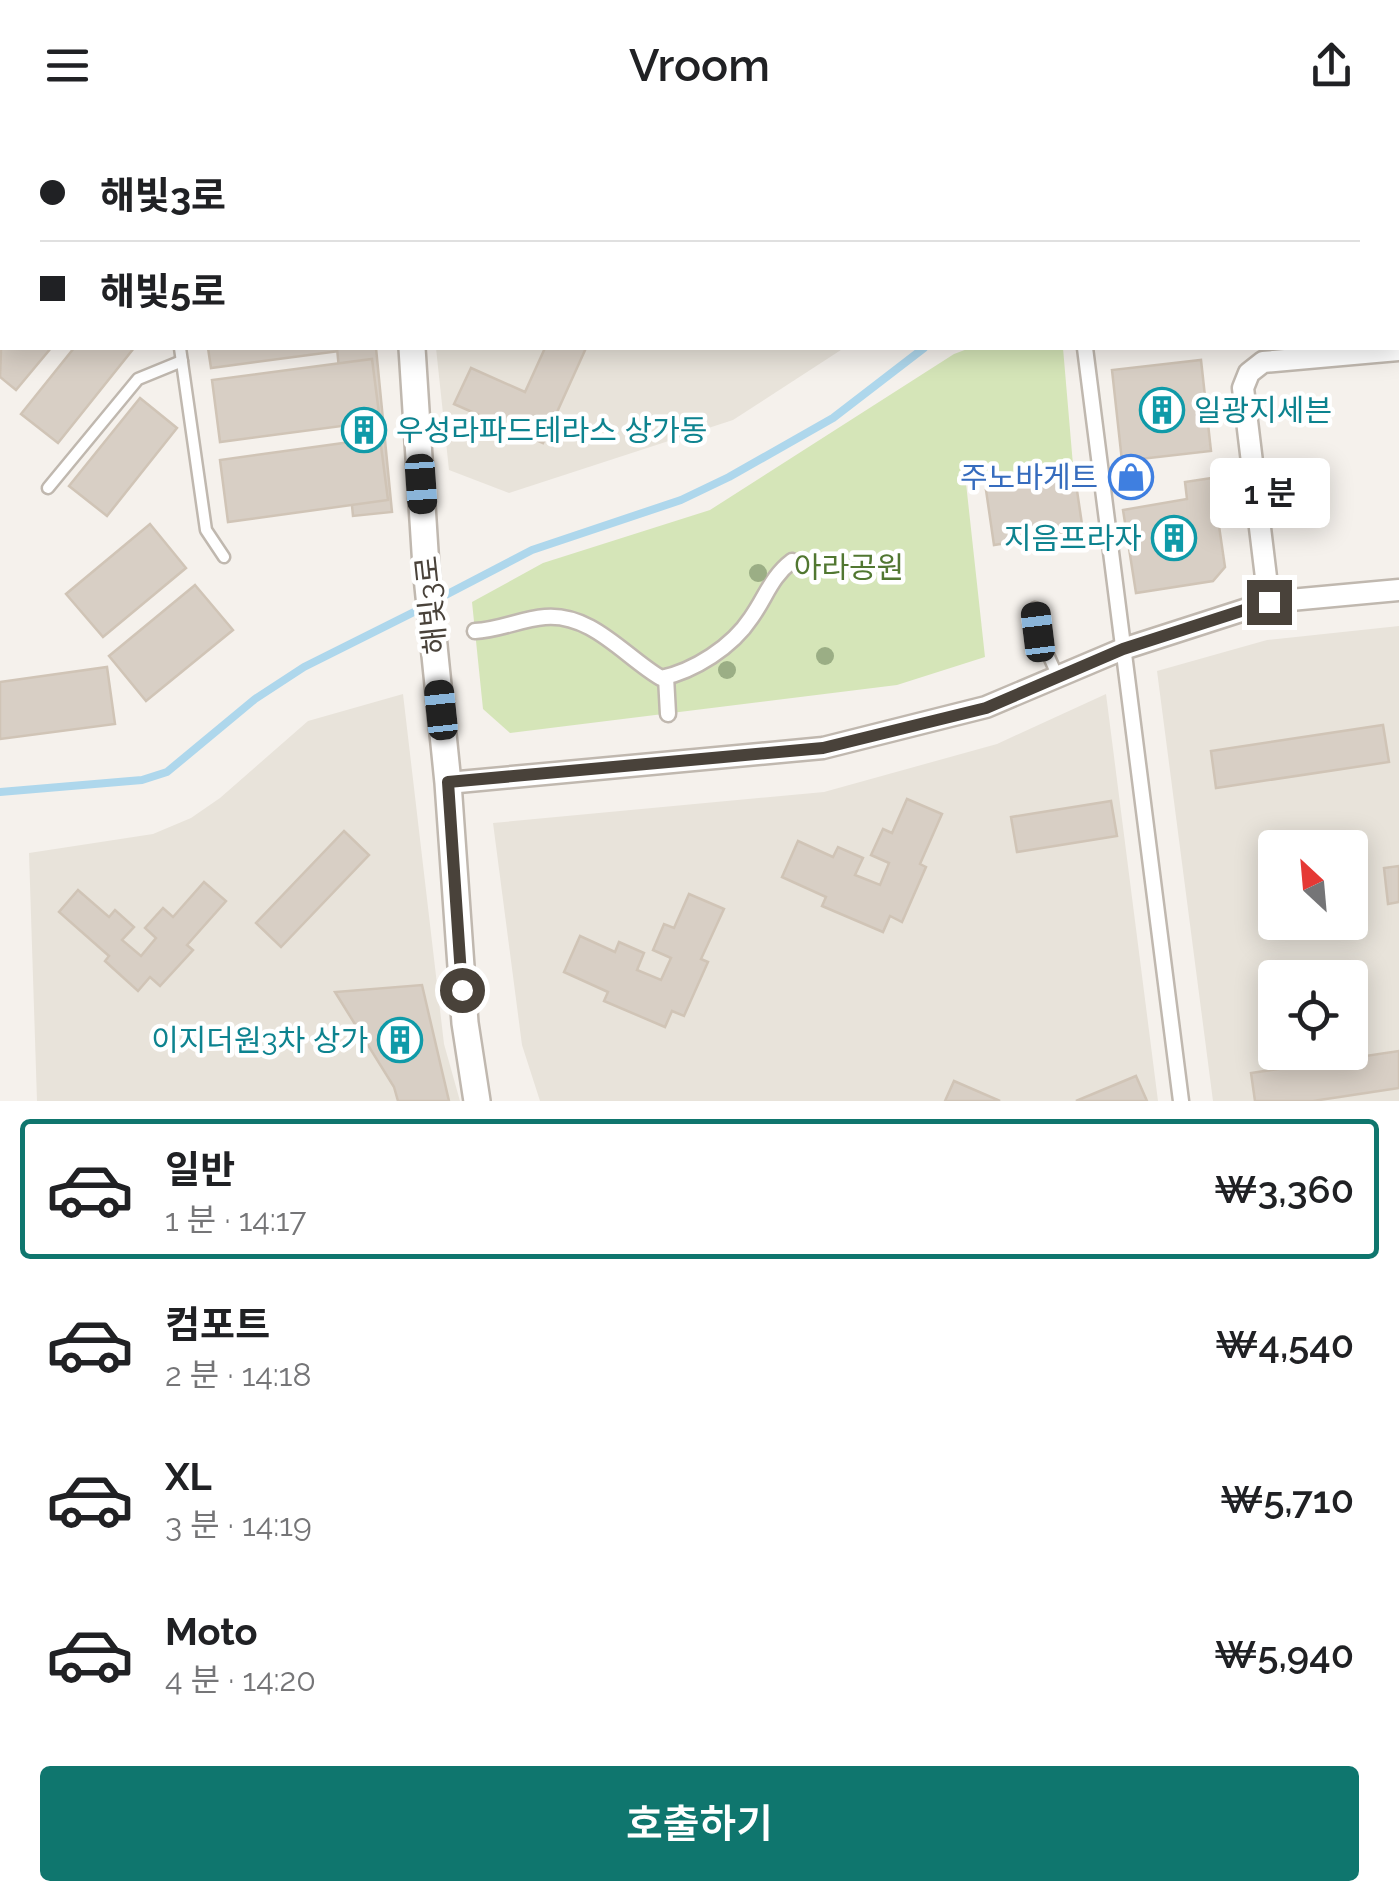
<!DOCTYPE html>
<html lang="ko">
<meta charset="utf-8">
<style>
body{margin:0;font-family:Raleway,"Noto Sans KR",sans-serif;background:#f2f2f2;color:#202124;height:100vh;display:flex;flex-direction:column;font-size:38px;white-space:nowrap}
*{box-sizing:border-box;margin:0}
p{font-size:32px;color:#757577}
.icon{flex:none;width:55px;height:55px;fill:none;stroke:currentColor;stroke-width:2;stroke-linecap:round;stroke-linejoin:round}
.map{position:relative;height:971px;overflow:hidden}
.drawer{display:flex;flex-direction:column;background:#fff;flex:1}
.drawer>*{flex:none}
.banner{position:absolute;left:0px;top:0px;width:1400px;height:220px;box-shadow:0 5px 25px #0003;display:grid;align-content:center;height:220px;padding:0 40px;background:#fff}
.needle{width:65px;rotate:334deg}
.fabs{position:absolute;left:1258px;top:700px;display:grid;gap:20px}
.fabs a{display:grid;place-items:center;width:110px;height:110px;border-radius:10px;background:#fff;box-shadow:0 5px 25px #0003;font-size:50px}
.end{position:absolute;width:45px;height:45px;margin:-22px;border:12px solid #49423a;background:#fff;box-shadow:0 0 0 5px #fff}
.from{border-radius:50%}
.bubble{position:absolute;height:70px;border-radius:10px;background:#fff;box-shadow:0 5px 25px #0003;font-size:32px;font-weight:600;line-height:70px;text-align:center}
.car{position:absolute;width:30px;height:60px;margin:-30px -15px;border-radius:12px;box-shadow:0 0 8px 2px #0007;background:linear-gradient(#222 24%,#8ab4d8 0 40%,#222 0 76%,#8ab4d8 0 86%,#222 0)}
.banner b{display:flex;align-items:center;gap:35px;height:95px;font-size:38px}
.banner b+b{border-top:2px solid #e0e0e0}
.banner i{width:25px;height:25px;background:#202124}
ul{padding:18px 0 0;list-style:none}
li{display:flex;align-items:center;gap:30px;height:140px;margin:0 20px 15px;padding:0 20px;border:5px solid transparent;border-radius:10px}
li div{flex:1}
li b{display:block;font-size:38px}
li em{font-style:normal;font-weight:600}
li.selected{border-color:#0f766e}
li>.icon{width:90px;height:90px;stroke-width:1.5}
.action{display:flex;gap:20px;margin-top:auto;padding:20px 40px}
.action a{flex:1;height:115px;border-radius:10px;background:#0f766e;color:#fff;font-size:40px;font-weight:600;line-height:115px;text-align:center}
header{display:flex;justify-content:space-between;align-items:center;height:130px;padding:0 40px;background:#fff;font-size:45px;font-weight:600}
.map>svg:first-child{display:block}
.residential{fill:#e8e3da;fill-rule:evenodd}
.green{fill:#d5e5b8}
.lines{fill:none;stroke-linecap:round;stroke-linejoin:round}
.stream{stroke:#aed7ec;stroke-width:8}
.building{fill:#d8cfc5;stroke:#d0c4b6;stroke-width:2.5}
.service-casing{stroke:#c0b8af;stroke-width:15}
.pedestrian-casing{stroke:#c0b8af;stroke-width:19}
.minor-casing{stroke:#c0b8af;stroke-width:25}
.tertiary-casing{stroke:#c0b8af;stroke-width:30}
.service{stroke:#fff;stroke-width:10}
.pedestrian{stroke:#fff;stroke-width:14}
.minor{stroke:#fff;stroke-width:20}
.tertiary{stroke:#fff;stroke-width:25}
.tree{fill:#9bae85}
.route{stroke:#49423a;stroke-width:12}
.labels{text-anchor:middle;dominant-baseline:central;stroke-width:9;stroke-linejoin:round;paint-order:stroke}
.culture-label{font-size:30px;fill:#0d838f;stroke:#fff;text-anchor:start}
.shop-label{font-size:30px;fill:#366cbe;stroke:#fff;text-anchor:end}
.park-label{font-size:30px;fill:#517731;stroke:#fff}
.street-label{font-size:30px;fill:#49423a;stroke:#fff}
</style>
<header><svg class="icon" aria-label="menu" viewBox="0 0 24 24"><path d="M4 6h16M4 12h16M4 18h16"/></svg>Vroom<svg class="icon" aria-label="share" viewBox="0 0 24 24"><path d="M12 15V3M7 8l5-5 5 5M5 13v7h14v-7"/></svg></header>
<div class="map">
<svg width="1399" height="971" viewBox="0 0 1399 971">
<rect width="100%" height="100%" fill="#f5f1ec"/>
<g class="residential">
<polygon points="415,0 1035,0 1036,2 415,2"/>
<polygon points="1093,0 1399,0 1399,90 1398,2"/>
<polygon points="436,218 844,218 733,290 509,363 449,340"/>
<path d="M1399,496V971H1213L1157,541L1267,510ZM1275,718H1350V792H1275ZM1275,848H1350V922H1275Z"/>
<polygon points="403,564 444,914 460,971 37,971 29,723 153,704 191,688 220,668 308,591"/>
<polygon points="1106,564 1158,971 540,971 522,915 493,693 824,662 997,614"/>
</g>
<polygon class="green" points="970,218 1063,218 1073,335 966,353 985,527 897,555 510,603 483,579 472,472 543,433 710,380 954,224"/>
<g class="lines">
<g class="stream">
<polyline points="1398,128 1399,127"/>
<polyline points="436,470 532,420 681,370 729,347 833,288 924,218"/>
<polyline points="0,662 142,650 167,642 255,569 304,537 424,477"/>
</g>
</g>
<g class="building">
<polygon points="216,0 297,0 279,2"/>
<polygon points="446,0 539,0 538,2"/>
<polygon points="1166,0 1293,0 1292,2"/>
<polygon points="2,60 2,132 0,135 0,63"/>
<polygon points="2,194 2,218 51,218 16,260 0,247"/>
<polygon points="74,218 134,218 58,313 21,284"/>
<polygon points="208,218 362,218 211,238"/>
<polygon points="337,218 376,218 392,382 353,386"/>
<polygon points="545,218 586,218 543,313 454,274 471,238 525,262"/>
<polygon points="372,229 380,291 220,312 212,250"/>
<polygon points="1201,230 1211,321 1122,331 1112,240"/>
<polygon points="140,268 177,298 107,386 69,356"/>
<polygon points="380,308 388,370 228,392 220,330"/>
<polygon points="1075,347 1083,401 994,415 986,360"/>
<polygon points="1212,348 1225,437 1213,451 1136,463 1123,380 1187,369 1185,352"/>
<polygon points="150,394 186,438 103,507 66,464"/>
<polygon points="195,455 233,500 146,571 109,526"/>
<polygon points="107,537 115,594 0,609 0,552"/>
<polygon points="1383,595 1389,632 1216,658 1211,621"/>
<polygon points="907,669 942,684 920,734 926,737 902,792 890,786 883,802 822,776 826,767 782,747 798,711 833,727 838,717 863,728 855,745 880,755 889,733 871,725 883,699 892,703"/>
<polygon points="1111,671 1117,706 1017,722 1011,687"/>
<polygon points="344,701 369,725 281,817 256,793"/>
<polygon points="1399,736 1399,772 1388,774 1384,738"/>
<polygon points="204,752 226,771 187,815 193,820 160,856 150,847 138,861 105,831 109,826 59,782 78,760 109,787 115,780 134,797 122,810 141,826 156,808 145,798 163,778 173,787"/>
<polygon points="689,764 724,779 701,829 708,832 684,886 672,881 665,897 604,871 608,862 564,842 580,806 615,822 619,812 644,823 637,840 661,850 671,828 653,820 664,794 674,798"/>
<polygon points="422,855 449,971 398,971 394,957 335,862"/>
<polygon points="1399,921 1399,958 1313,971 1255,971 1251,943"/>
<polygon points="1136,946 1147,971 1076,971"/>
<polygon points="954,951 1000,971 945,971"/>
</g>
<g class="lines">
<defs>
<g id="service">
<polyline points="151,2 152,0"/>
<polyline points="0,169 2,166"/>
<polyline points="180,218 206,400 224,427"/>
<polyline points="48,358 138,249 182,231"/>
<polyline points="1035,478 1038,502 1058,547"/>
</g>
<g id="pedestrian">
<polyline points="1057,0 1057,2"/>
<polyline points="1085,218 1181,971"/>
<path d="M475,501C499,500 521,489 545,487C592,483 625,527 661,548C694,541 732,517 751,488C766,467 771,447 792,431"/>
<polyline points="666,547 668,584"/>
</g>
<g id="minor">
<polyline points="1269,472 1243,258 1249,243 1263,232 1399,220"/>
<polyline points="448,653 823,618 986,577 1123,519 1269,472 1399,460"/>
</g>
<g id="tertiary">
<polyline points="385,0 386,2"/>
<polyline points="412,218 426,437 448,653 465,893 477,971"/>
</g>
</defs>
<use href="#service" class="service-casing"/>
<use href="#pedestrian" class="pedestrian-casing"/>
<use href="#minor" class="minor-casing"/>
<use href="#tertiary" class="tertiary-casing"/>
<use href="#service" class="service"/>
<use href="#pedestrian" class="pedestrian"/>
<use href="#minor" class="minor"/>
<use href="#tertiary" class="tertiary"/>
</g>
<g class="tree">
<circle cx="758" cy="443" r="9"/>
<circle cx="825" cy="526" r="9"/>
<circle cx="727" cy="540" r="9"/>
</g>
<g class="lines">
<polyline class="route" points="462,860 448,652 823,618 986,578 1123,519 1269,472"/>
</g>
<defs>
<symbol id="building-ring" viewBox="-11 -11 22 22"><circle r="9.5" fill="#fff" stroke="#0f9aa8" stroke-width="1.5"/><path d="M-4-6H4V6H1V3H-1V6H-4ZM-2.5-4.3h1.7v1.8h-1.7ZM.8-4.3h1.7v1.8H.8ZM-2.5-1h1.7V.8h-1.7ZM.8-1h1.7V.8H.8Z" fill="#0f9aa8"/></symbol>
<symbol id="shop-ring" viewBox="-11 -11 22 22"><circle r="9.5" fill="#fff" stroke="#3f7fe0" stroke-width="1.5"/><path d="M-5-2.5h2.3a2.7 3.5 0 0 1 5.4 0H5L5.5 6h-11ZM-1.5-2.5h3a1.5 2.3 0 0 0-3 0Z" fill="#3f7fe0"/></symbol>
</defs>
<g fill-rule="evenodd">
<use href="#building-ring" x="1137" y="255" width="50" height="50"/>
<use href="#building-ring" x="339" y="275" width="50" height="50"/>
<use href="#shop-ring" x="1106" y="322" width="50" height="50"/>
<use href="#building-ring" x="1149" y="383" width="50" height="50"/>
<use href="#building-ring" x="375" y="885" width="50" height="50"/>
</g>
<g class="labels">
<g class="culture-label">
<text x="1194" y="280">일광지세븐</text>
<text x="396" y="300">우성라파드테라스 상가동</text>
<text x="1142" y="408" text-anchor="end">지음프라자</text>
<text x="368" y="910" text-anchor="end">이지더원3차 상가</text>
</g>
<g class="shop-label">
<text x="1098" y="347">주노바게트</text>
</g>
<g class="park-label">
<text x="849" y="437">아라공원</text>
</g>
<g class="street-label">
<text transform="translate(431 475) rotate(-96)">해빛3로</text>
</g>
</g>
</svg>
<div class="fabs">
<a><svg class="needle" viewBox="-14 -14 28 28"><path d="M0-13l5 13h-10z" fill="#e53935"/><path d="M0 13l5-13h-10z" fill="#757577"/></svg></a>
<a><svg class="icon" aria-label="locate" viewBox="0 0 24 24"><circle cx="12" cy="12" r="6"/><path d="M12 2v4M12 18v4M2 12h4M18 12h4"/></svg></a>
</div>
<i class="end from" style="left:462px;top:860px"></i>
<i class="end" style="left:1269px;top:472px"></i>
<div class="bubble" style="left:1210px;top:328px;width:120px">1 분</div>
<i class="car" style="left:421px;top:354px;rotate:176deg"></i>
<i class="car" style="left:1038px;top:502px;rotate:353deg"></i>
<i class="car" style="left:441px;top:580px;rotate:354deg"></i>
<div class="banner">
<b><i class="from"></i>해빛3로</b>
<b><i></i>해빛5로</b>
</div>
</div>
<section class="drawer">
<ul>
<li class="selected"><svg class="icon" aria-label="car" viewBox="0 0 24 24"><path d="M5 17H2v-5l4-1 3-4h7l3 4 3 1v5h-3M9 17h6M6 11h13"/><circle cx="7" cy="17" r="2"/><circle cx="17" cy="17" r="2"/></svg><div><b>일반</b><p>1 분 · 14:17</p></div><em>₩3,360</em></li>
<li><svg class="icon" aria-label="car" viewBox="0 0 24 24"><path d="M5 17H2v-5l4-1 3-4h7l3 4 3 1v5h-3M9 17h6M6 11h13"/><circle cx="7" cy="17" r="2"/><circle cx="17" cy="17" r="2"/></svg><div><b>컴포트</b><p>2 분 · 14:18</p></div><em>₩4,540</em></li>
<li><svg class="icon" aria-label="car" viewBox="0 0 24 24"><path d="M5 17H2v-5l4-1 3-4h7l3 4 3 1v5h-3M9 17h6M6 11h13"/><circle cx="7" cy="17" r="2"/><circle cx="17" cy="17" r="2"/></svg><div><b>XL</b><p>3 분 · 14:19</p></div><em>₩5,710</em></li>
<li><svg class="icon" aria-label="car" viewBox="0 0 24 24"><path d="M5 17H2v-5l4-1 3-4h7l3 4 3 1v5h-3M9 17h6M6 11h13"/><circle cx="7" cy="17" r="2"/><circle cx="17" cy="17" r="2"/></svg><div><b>Moto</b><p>4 분 · 14:20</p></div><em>₩5,940</em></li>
</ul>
<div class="action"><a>호출하기</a></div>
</section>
